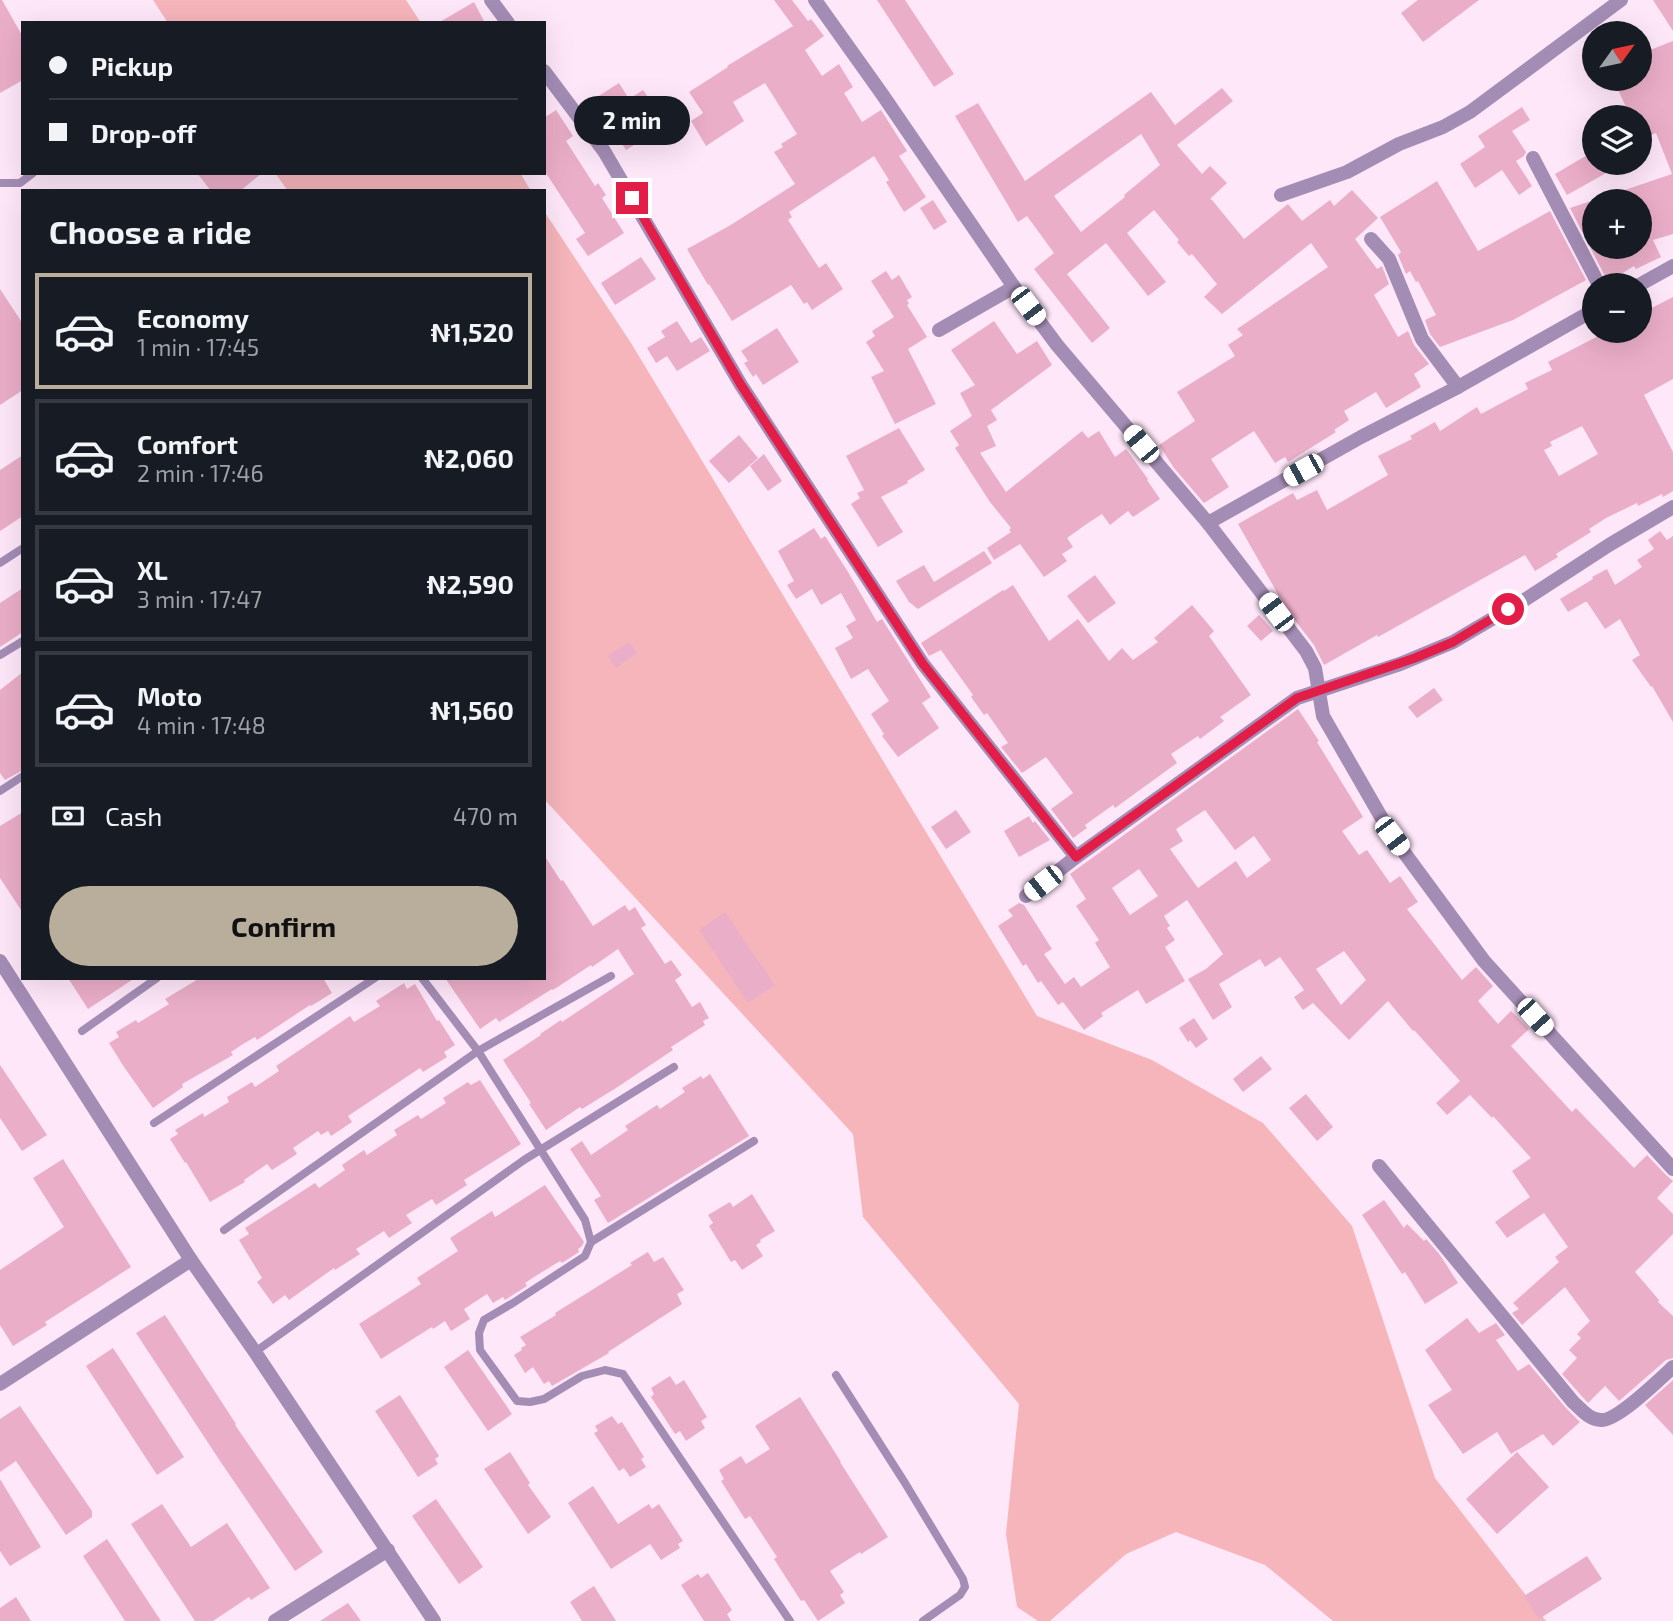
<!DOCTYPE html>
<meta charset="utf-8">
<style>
body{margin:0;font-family:"Exo 2",sans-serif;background:#20242c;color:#f1f3f6;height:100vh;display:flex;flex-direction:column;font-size:26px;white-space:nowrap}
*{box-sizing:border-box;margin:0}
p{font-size:23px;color:#9ea1a6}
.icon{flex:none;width:38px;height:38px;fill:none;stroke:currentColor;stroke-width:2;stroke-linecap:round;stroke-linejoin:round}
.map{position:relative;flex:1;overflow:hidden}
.drawer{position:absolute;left:21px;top:189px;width:525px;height:791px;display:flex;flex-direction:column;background:#171b24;border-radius:0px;box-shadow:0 7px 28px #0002}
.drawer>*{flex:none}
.top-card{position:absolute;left:21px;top:21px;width:525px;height:154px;border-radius:0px;box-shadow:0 7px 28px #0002;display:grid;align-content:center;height:154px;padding:0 28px;background:#171b24}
.needle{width:46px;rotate:57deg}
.buttons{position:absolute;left:1582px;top:21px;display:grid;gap:14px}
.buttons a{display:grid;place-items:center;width:70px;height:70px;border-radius:50%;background:#171b24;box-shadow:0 7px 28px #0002;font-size:35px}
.end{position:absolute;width:32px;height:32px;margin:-16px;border:9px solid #e11d48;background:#fff;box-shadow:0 0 0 4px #fff}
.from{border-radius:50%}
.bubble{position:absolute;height:49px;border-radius:24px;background:#171b24;box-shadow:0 7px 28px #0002;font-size:23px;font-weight:700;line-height:49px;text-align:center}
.car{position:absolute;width:21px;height:42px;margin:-21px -10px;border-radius:9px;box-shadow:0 0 5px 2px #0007;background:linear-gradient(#fff 24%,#345 0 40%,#fff 0 76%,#345 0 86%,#fff 0)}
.top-card b{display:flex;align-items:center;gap:24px;height:66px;font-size:26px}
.top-card b+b{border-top:2px solid #363941}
.top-card i{width:18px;height:18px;background:#f1f3f6}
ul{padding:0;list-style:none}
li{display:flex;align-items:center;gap:21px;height:116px;margin:0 14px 10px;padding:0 14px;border:4px solid #363941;border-radius:0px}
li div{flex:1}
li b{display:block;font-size:26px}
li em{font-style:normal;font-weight:700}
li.active{border-color:#b9ad9b}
li>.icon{width:63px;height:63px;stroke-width:1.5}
h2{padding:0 28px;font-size:32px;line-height:84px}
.pay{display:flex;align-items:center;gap:18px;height:77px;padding:0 28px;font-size:26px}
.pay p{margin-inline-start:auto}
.primary-button{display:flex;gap:14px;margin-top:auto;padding:14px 28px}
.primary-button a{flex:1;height:80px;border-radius:42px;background:#b9ad9b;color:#111;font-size:28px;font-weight:700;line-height:80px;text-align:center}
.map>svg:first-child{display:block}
.green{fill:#f5b5bb}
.building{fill:#ebaec8;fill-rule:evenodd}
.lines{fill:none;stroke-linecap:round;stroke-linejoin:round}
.service{stroke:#a48db5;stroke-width:8}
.minor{stroke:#a48db5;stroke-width:14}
.route{stroke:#e11d48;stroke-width:9}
</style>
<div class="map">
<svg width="1673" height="1621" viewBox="0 0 1673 1621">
<rect width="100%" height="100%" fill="#ffe7fa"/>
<g class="green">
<polygon points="153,0 406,0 421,23 168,23"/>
<polygon points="275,173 520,173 531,191 288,191"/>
<polygon points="544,211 631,343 1037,1016 1152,1060 1263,1123 1352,1226 1435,1478 1546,1621 1333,1621 1265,1565 1176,1532 1126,1554 1050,1621 1038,1621 1017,1607 1006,1534 1019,1404 863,1217 853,1134 544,799"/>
</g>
<g class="building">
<polygon points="0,0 2,0 23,37 23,80 0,93"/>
<polygon points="774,0 792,0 808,21 811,19 824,36 805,50 822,76 839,64 853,87 844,93 862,122 881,110 907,151 899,156 926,197 904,212 886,182 889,180 874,156 789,212 792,217 788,220 819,268 826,263 843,289 812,310 807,302 804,304 791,285 732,321 709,284 708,285 687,249 729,226 795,184 774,152 783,147 781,144 797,134 765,83 733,102 744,121 706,146 691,121 703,113 689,92 728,67 727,66 793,26"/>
<polygon points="877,0 905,0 954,74 934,87"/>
<polygon points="1418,0 1479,0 1423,42 1401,13"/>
<polygon points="1653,0 1673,0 1673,31"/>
<polygon points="474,2 485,23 438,23"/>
<polygon points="1673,41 1673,234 1653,240 1661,257 1636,269 1634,266 1608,282 1570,208 1594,200 1594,247 1640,247 1640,201 1599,201 1598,199 1672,174 1656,133 1640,140 1640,117 1601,117 1626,107 1613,79 1640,79 1640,54"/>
<polygon points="619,83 629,99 643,90 656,108 651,112 662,128 626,150 594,99"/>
<path d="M1222,88L1233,101L1177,145L1202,174L1210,166L1227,183L1210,199L1212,200L1244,239L1288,204L1302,221L1330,200L1334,206L1352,190L1378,218L1355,239L1377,269L1382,266L1389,284L1374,295L1398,337L1408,331L1414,345L1429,364L1414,374L1421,387L1386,408L1376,392L1344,411L1349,420L1334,430L1336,432L1288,462L1285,457L1275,463L1254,431L1211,459L1229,487L1204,503L1174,468L1159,445L1195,421L1177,392L1235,356L1228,345L1243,335L1237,329L1328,267L1311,243L1222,314L1204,297L1217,284L1192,254L1189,256L1177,242L1179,240L1154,210L1127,233L1166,282L1148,296L1106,243L1067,274L1110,328L1092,343L1034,269L1054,253L1027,216L1018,222L955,116L978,103L1025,181L1151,92L1175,125ZM1141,134L1160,165L1124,195L1125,197L1081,232L1054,196Z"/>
<polygon points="1522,107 1530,120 1512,131 1526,152 1524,156 1516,161 1532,186 1519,195 1502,170 1475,188 1460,164 1485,147 1478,136"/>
<polygon points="556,110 573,136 566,141 595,186 598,183 606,195 602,198 624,233 588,256 576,239 585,233 544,170 544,118"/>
<polygon points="1594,151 1594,163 1624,163 1567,195 1555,174"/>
<polygon points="197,173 262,173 240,191 211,191"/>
<polygon points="1437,181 1478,251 1550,211 1586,280 1513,320 1440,347 1430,334 1425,320 1436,315 1418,281 1416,282 1410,271 1406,274 1398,255 1401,252 1380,217"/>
<polygon points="933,200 947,222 934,230 920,208"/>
<polygon points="641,257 656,279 615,305 601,283"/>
<polygon points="886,271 892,280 899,275 912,297 907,300 909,304 907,305 927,337 908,349 936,404 895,424 871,377 884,371 866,342 875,336 872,331 894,317 871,281"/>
<polygon points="0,289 23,324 23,390 0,405"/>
<path d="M1673,297V379L1644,395L1673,452V491L1663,497L1662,494L1638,506L1637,503L1606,518L1589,529L1591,532L1556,554L1558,557L1535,571L1525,555L1430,608L1378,637L1377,635L1324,665L1314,645L1287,610L1238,524L1293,493L1297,500L1317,490L1327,510L1388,475L1378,456L1412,439L1410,436L1435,422L1440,431L1477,407L1481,414L1528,389L1525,383L1552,370L1548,362L1608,331H1640V314ZM1582,426L1598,454L1559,476L1544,450L1552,446L1550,442Z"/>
<polygon points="677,321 691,343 701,337 710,351 677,371 667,356 656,363 647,348 665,337 661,331"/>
<polygon points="994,321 1017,354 1037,341 1052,365 991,410 997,420 987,426 996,446 980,453 1006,492 1082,431 1088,438 1099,431 1115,457 1126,449 1148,479 1147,480 1160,499 1133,517 1128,511 1110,525 1102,514 1088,523 1067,538 1073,547 1062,554 1067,561 1044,577 1020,544 994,560 987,548 1011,532 1009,530 1011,528 990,502 955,448 959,445 950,431 972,416 960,393 975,385 951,350"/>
<polygon points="777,328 799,362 763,385 756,374 753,377 744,363 748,361 741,351"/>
<polygon points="899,428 925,470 907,481 908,483 881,497 903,532 878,547 851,504 860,498 857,493 864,490 846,456"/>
<polygon points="739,435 758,458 729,483 709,461"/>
<polygon points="764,454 782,481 768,491 750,466"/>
<polygon points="23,455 23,516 0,531 0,470"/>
<polygon points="814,528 821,539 825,536 848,572 877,622 882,619 931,697 922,703 939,728 898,757 882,736 884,734 871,714 889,701 868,669 851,679 835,648 853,638 846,626 856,620 841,593 821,605 812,589 796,599 787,585 794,581 778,551"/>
<polygon points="1660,531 1667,540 1673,536 1673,722 1652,686 1651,687 1632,660 1640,655 1620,619 1605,629 1587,602 1585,602 1568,612 1560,599 1593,579 1592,577 1607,569 1615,585 1642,567 1637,560 1654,549 1648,540"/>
<polygon points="984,551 992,563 918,609 909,602 896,581 924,565 934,582"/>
<polygon points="1095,575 1116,603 1088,623 1067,596"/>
<polygon points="1013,585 1049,641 1078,619 1109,661 1122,648 1133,660 1158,642 1154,638 1192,605 1214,631 1209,636 1251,695 1220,717 1224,721 1200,739 1198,736 1171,754 1177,763 1115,808 1113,805 1085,825 1087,828 1073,838 1051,809 1073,793 1046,757 1022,773 1001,747 1008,743 987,713 984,715 971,697 973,695 941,650 929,656 921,643 1003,590 1004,591"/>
<polygon points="23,588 23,632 0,647 0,603"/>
<polygon points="1259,615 1273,631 1261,641 1247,626"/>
<polygon points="629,642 637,653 616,668 608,656"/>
<polygon points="23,672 23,770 5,780 0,773 0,690"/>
<polygon points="1434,688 1443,700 1417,718 1408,707"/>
<path d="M1298,709L1319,741L1317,742L1363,817L1342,831L1359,855L1367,850L1390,883L1400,876L1418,902L1407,909L1462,980L1476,967L1493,986L1478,1001L1498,1024L1511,1011L1529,1029L1511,1046L1572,1112L1576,1108L1634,1168L1647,1155L1666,1175L1673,1181L1657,1198L1673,1214V1234L1635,1272L1659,1300L1658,1302L1673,1316V1358L1666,1360L1619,1401L1605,1386L1588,1403L1562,1374L1577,1358L1569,1350L1581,1338L1577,1334L1590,1321L1565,1287L1522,1325L1512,1313L1519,1309L1513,1303L1559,1262L1555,1257L1568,1247L1544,1213L1507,1238L1495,1222L1530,1197L1512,1171L1531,1158L1493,1116L1492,1118L1470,1095L1447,1115L1436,1103L1460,1081L1414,1030L1413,1031L1388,1001L1349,1040L1313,1003L1303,1010L1294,997L1304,990L1280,957L1265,967L1260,959L1219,984L1232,1007L1213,1020L1188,979L1206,969L1223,954L1187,900L1164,916L1170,926L1167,928L1175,940L1165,947L1185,981L1146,1004L1138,990L1101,1013L1103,1016L1084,1030L1063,1002L1058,1005L1041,981L1038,983L1026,964L1023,966L998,926L1013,916L1008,910L1019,903L1024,905L1052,949L1044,954L1065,984L1074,977L1081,987L1110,967L1095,943L1099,940L1076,906L1086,899L1070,874ZM1205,810L1235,850L1254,836L1271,860L1247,878L1236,861L1198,888L1170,849L1183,841L1176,829ZM1139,869L1158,896L1130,915L1112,888ZM1344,951L1366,980L1341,1005L1316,969Z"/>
<polygon points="956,810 971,832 946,849 931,827"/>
<polygon points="23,812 23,913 0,878 0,826"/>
<polygon points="1029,816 1033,823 1035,821 1050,840 1019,857 1004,831"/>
<polygon points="544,855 561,881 563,880 593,926 625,905 629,911 635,907 646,925 641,928 665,964 671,960 682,975 675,980 692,1007 700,1002 709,1018 703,1021 705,1025 671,1047 673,1050 616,1088 582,1109 580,1107 546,1130 529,1104 531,1103 503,1060 541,1035 540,1034 561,1020 562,1022 634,974 618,949 592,967 591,965 553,990 552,989 499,1022 496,1018 480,1029 445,978 544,978"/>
<polygon points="725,912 775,985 748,1003 699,930"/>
<polygon points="68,978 135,978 88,1009"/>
<polygon points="200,978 323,978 332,993 311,1006 310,1005 257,1040 255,1037 243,1044 231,1052 233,1055 182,1084 183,1087 153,1108 124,1067 109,1043 119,1037 116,1032 136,1020 138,1023 169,1004 165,999"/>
<polygon points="404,983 407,989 415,984 437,1021 439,1020 455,1045 444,1052 447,1057 423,1072 420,1068 348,1116 352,1122 331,1136 328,1131 321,1135 318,1131 293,1148 297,1154 272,1170 267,1164 244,1180 245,1182 210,1202 186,1162 185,1163 170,1139 178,1134 175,1130 203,1113 204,1117 229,1102 227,1097 252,1082 255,1087 279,1071 276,1066 350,1016 354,1022 380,1006 376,1001"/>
<polygon points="1194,1018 1208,1039 1196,1048 1190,1040 1188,1042 1179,1028"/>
<polygon points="1261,1056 1272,1069 1243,1092 1233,1079"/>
<polygon points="0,1065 47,1135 22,1151 0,1118"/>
<polygon points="710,1074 749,1136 608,1223 594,1200 601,1196 570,1149 582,1141 591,1155 628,1130 625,1126 657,1105 660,1109 685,1092 682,1088 701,1076 703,1079"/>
<polygon points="480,1080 521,1144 464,1180 467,1185 436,1205 432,1199 406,1215 412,1223 389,1238 384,1231 356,1249 360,1254 335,1270 334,1268 289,1300 285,1295 273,1304 257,1282 262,1278 239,1240 249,1234 245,1228 315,1183 319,1188 345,1170 342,1165 364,1150 367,1155 397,1135 394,1130 418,1115 421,1119 446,1103 443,1098 468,1082 471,1085"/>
<polygon points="1306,1094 1333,1127 1317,1141 1289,1108"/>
<polygon points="63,1159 131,1267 45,1322 47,1325 13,1346 0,1325 0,1270 64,1227 33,1178"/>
<polygon points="545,1185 584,1242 582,1246 578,1249 579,1252 562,1263 560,1261 534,1277 525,1283 527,1286 505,1300 503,1297 493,1303 487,1294 464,1309 470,1319 451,1331 445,1321 433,1329 432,1327 381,1359 359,1324 421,1284 417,1278 458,1251 450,1238 492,1211 495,1217"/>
<polygon points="752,1194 775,1231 760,1240 761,1242 756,1245 763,1256 742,1270 735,1260 731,1262 709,1226 713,1223 708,1215 730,1202 733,1207"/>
<polygon points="1384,1200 1404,1228 1407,1224 1424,1241 1426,1239 1440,1255 1458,1283 1425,1304 1405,1272 1402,1274 1362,1215"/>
<polygon points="648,1252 654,1262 663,1257 684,1290 677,1294 682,1304 608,1352 609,1353 552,1386 549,1381 544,1384 533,1367 525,1373 514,1355 522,1350 521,1348 526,1345 520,1337 556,1315 555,1313 632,1265 630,1263"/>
<polygon points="165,1315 236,1424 235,1425 323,1552 295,1571 220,1461 136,1333"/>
<polygon points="1467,1318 1479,1333 1496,1323 1505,1335 1496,1340 1518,1371 1529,1364 1566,1408 1580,1422 1553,1446 1543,1434 1511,1454 1497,1432 1463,1454 1428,1405 1452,1390 1425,1350"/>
<polygon points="113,1348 184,1457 157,1475 86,1366"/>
<polygon points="468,1350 512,1414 488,1431 444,1367"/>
<polygon points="670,1376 676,1385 684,1380 707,1417 701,1421 705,1428 686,1441 680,1431 675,1434 651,1397 654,1394 651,1388"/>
<polygon points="1673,1380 1673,1435 1645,1405"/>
<polygon points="400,1395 439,1456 435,1459 438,1464 418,1477 375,1411"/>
<polygon points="800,1397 841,1462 840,1462 888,1537 861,1554 860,1552 830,1571 844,1592 840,1595 845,1603 818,1621 804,1600 801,1601 774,1559 777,1557 756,1525 750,1516 745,1519 721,1481 724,1479 719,1470 741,1456 746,1464 770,1449 755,1426"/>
<polygon points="20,1406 92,1511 92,1517 66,1535 16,1461 0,1472 0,1419"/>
<polygon points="612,1416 618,1424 622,1422 644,1457 641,1459 646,1467 630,1477 624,1468 619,1471 594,1433 598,1431 595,1426"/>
<polygon points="510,1452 530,1483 528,1485 551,1517 528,1534 484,1469"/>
<polygon points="1517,1452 1549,1487 1497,1534 1466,1499"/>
<polygon points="0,1479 41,1547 10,1566 0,1551"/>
<polygon points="593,1486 618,1524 649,1504 652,1509 659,1504 683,1541 678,1544 680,1548 661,1560 650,1544 611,1569 568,1503"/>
<polygon points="436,1499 483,1567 459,1584 412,1516"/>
<polygon points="162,1504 191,1547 227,1523 270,1588 251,1600 249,1597 213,1621 195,1621 131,1524"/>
<polygon points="107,1539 161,1621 125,1621 83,1556"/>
<polygon points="1587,1556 1602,1579 1539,1619 1524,1596"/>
<polygon points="708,1573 732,1610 727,1614 731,1621 704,1621 681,1585 698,1574 701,1578"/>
<polygon points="594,1586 616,1621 582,1621 570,1602"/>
<polygon points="16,1597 31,1621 0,1621 0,1608"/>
<polygon points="348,1603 361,1621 320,1621"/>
</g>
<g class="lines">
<g class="service">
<polyline points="0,183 20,183 33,173"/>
<polyline points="0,563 23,548"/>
<polyline points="0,655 23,641"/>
<polyline points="0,791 23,776"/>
<polyline points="422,978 478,1051 585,1220 591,1242 585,1256 513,1303 484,1320 479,1333 480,1350 517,1401 530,1402 544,1399 582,1376 605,1370 623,1374 790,1621"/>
<polyline points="82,1031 157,978"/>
<polyline points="154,1123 375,978"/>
<polyline points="224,1230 478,1051 611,976"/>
<polyline points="591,1242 754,1141"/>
<polyline points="255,1352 524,1160 674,1067"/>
<polyline points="836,1375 905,1483 963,1579 965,1587 960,1595 923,1621"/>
</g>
<g class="minor">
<polyline points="491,0 508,23"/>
<polyline points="815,0 882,94 1014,287 1057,345 1208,523 1306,651 1315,668 1323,716 1392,836 1484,961 1673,1169"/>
<polyline points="544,71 604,151 741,385 923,664 1076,857"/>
<polyline points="1533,158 1599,285"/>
<polyline points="1281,195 1347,172 1399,144 1443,127 1470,112 1621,0"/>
<polyline points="1371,239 1389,259 1422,339 1458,387"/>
<polyline points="1639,285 1673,266"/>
<polyline points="939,330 1014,287"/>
<polyline points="1208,523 1361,437 1458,387 1594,310"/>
<polyline points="1026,896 1076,857 1297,698 1400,664 1453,642 1526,599 1609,545 1673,507"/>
<polyline points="0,961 191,1260 255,1352 434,1621"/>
<path d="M1379,1166L1573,1402C1581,1409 1589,1420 1601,1420C1617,1421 1660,1379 1673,1367"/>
<polyline points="0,1384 191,1260"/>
<polyline points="275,1621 388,1550"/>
</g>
</g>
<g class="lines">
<polyline class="route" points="632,198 741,385 923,664 1076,857 1297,698 1415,658 1453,642 1508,609"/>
</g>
</svg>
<div class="buttons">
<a><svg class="needle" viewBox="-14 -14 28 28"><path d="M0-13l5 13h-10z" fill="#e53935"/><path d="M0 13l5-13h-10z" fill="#9ea1a6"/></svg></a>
<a><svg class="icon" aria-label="layers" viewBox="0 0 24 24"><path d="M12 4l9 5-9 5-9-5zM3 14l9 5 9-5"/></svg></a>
<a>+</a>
<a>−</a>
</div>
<i class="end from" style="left:1508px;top:609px"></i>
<i class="end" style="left:632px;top:198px"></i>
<div class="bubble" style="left:574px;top:96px;width:116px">2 min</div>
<i class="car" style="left:1028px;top:306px;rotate:143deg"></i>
<i class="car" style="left:1141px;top:444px;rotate:320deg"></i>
<i class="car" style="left:1303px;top:470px;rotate:241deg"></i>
<i class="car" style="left:1276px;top:612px;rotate:323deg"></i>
<i class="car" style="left:1392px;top:836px;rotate:143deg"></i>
<i class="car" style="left:1043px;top:883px;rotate:232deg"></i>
<i class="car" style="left:1535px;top:1017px;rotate:138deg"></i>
<div class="top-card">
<b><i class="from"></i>Pickup</b>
<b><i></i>Drop-off</b>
</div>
<section class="drawer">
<h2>Choose a ride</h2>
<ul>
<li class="active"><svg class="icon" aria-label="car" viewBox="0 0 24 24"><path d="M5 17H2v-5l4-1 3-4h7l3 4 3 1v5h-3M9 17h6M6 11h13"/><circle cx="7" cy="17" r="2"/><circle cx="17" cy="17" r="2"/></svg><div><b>Economy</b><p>1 min · 17:45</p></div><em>₦1,520</em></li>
<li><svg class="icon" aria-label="car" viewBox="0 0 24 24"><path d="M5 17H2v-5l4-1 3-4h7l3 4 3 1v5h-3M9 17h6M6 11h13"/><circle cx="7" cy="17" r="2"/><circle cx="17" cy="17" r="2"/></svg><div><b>Comfort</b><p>2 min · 17:46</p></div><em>₦2,060</em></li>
<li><svg class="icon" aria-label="car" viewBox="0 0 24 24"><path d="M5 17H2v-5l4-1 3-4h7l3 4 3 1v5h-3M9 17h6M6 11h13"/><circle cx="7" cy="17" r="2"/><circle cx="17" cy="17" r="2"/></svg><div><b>XL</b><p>3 min · 17:47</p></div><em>₦2,590</em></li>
<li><svg class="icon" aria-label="car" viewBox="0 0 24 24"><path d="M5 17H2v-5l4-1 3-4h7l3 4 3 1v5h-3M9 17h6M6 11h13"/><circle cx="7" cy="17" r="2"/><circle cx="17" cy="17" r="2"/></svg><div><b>Moto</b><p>4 min · 17:48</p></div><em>₦1,560</em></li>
</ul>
<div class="pay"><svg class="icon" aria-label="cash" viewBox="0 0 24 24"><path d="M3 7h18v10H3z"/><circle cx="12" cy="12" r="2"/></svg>Cash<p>470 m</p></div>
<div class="primary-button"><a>Confirm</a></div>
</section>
</div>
